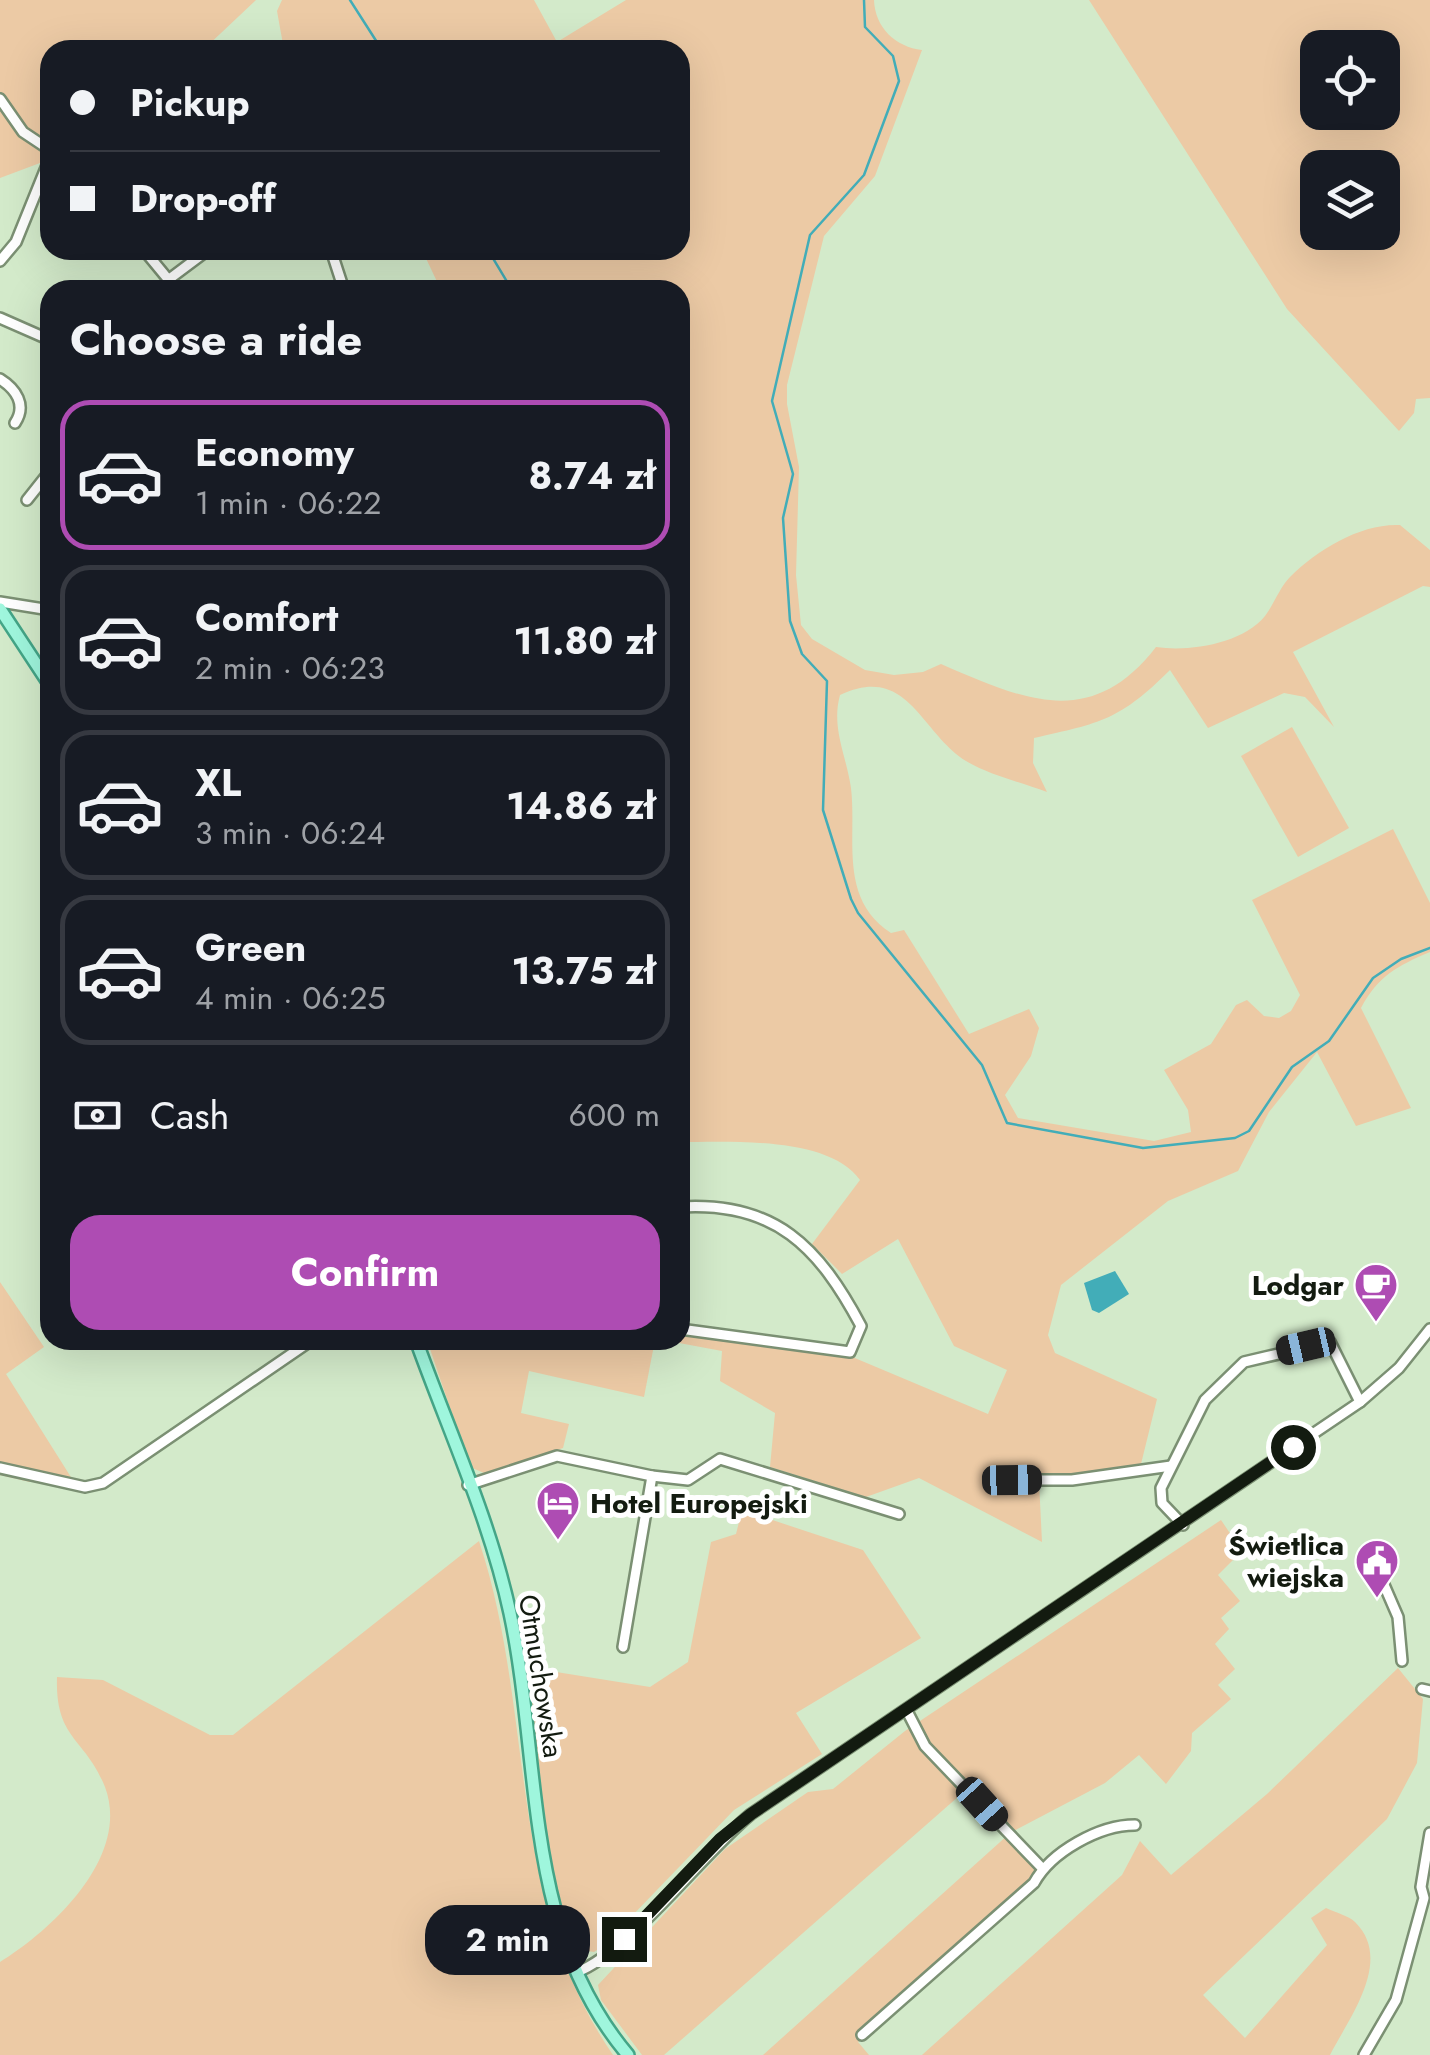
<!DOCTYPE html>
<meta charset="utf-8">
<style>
body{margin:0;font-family:Jost,sans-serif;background:#242831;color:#f1f3f6;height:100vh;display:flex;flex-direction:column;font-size:38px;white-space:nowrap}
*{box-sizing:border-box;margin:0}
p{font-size:32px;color:#9ea1a6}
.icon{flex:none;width:55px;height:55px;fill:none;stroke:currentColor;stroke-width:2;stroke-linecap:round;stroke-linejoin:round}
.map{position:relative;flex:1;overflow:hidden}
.side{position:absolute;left:40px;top:280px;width:650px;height:1070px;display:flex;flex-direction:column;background:#171b24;border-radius:30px;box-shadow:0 10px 40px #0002}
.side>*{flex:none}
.hud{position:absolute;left:40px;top:40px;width:650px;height:220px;border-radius:30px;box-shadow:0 10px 40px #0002;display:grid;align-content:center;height:220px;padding:0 30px;background:#171b24}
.controls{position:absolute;left:1300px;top:30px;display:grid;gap:20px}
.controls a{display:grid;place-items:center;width:100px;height:100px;border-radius:20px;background:#171b24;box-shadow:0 10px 40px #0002;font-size:50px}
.end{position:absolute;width:45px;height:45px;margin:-22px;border:12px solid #131b10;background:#fff;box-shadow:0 0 0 5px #fff}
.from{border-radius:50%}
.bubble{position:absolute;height:70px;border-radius:30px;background:#171b24;box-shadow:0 10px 40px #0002;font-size:32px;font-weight:700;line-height:70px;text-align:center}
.car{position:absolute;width:30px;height:60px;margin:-30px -15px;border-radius:12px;box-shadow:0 0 8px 2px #0007;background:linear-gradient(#222 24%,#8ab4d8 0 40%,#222 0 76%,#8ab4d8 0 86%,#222 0)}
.hud b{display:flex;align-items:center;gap:35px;height:95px;font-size:38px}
.hud b+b{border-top:2px solid #363941}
.hud i{width:25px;height:25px;background:#f1f3f6}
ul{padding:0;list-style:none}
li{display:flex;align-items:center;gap:30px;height:150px;margin:0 20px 15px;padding:0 10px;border:5px solid #363941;border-radius:30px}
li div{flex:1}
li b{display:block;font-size:38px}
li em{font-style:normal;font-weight:700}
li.selected{border-color:#ae4cb3}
li>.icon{width:90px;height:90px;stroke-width:1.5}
h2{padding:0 30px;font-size:45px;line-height:120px}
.pay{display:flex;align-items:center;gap:25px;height:110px;padding:0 30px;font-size:38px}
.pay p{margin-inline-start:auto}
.primary-button{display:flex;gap:20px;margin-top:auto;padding:20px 30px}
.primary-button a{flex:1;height:115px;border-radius:30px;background:#ae4cb3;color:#fff;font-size:40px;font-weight:700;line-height:115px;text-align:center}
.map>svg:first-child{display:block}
.green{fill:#eccaa5;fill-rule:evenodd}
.water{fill:#42adb8}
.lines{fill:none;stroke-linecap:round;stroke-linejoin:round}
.stream{stroke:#42adb8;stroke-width:2.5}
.minor-casing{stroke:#7b9073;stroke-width:14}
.major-casing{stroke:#44a587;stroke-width:16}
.minor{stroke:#fff;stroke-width:9}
.major{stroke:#9ff6dd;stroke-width:11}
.route{stroke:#131b10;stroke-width:12}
.labels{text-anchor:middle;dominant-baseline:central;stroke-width:10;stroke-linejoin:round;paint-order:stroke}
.poi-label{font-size:28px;font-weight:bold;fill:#131b10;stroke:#fff;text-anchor:end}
.street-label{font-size:28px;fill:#131b10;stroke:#fff}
</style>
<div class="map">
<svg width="1430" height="2055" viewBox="0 0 1430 2055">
<rect width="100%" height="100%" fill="#d3eaca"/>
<g class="green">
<polygon points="0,0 256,0 203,50 50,50 50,141 40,163 0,178"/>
<path d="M282,0H534L557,42L626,0H874C875,28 896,47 922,50L875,176L824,236L787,385V404L799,467L796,575L801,625L812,639L865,670L894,675L923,672L941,664C1024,700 1091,731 1156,647C1189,652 1242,644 1265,616C1274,604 1280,587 1290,577C1318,549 1362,523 1400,525L1430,550V587L1423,586L1293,652L1334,727L1305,697L1284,693L1208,728L1170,670C1120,720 1101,723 1034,738L1033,763L1047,792C1021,782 989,775 966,761C920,732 908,663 840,695C831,728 846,754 851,788C857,839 838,898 891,933L904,930L969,1034L1029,1009L1039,1028L1031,1056L1005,1095L1018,1118L1154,1141L1191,1132L1188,1110L1164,1070L1211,1044L1236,1005L1247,1000L1264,1016L1279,1018L1291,1011L1300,995L1252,900L1393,829L1430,903V952C1397,966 1378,976 1361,1008L1411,1108L1356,1126L1317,1052L1269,1112L1238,1171L1168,1201L1061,1285L1048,1335L1055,1353L1157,1399L1141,1464L1039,1481L1042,1542L919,1478L866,1497L770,1467L775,1413L720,1381L722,1351L663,1340H680V1305L687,1335L850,1356L988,1414L1007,1370L954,1346L898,1239L842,1274L812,1244L860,1180C829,1136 730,1142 680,1142V290H441L422,250H680V50H284L277,11Z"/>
<path d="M1089,0H1430V398L1416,399L1414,413L1399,431L1287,309ZM1318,48H1382V112H1318ZM1318,168H1382V232H1318Z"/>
<polygon points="1292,727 1349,828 1298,857 1241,756"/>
<polygon points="0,1282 44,1347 6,1374 74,1482 30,1473 30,1482 0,1475"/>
<polygon points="427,1340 655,1340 644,1397 529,1371 521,1413 569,1424 563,1448 484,1473 470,1467"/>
<polygon points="742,1510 863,1550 921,1638 796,1713 822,1754 734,1810 603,1946 594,1952 576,1949 549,1869 525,1667 650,1687 688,1662 711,1542 736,1534"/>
<polygon points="1221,1520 1242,1551 1218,1575 1240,1601 1221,1618 1229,1629 1215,1644 1235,1669 1218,1685 1231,1699 1192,1733 1191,1751 1166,1784 1139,1755 1105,1783 1010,1833 1045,1874 858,2042 869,2055 763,2055 1009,1834 967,1789 664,2055 642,2055 601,2000 598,1985 725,1849 808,1792 833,1789 905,1731"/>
<path d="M479,1541C536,1713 505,1898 613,2055H0V1962C53,1929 131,1856 105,1787C85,1737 55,1740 57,1677L103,1680L210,1735H233Z"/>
<path d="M1398,1668L1423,1699L1417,1763L1387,1819L1203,1995L1245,2038L1327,1945L1311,1918L1326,1908C1334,1912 1349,1916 1355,1922C1394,1960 1349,2018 1330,2055H922L1122,1875L1140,1841L1171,1875L1267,1794Z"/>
</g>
<polygon class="water" points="1115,1271 1129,1294 1099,1313 1092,1310 1084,1283"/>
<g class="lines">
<g class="stream">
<polyline points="350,0 382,50"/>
<polyline points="864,0 865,27 893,56 899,81 864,175 810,235 772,401 793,474 783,518 790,621 802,654 827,681 823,810 851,899 858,913 982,1065 1007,1123 1143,1148 1235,1138 1249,1131 1292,1067 1329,1041 1373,978 1401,959 1430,948"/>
<polyline points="488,250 512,290"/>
</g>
<defs>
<g id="minor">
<polyline points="0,99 23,132 50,150"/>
<polyline points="144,250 177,290"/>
<polyline points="331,250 344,290"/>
<polyline points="0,261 16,242 50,158"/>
<polyline points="168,280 208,250"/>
<polyline points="0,318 50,340"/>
<path d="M0,379C16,389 27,405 15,423"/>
<polyline points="27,500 50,471"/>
<polyline points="0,602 50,610"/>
<path d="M680,1207C775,1201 819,1247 861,1326L850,1352L680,1329"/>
<polyline points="0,1468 85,1487 103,1483 312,1340"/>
<polyline points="1011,1480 1072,1480 1171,1466"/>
<polyline points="468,1485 557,1456 652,1476"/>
<polyline points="1183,1525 1162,1503 1161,1488 1205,1400 1244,1362 1330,1342 1360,1402"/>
<polyline points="1365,1561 1375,1564 1398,1617 1402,1661"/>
<polyline points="623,1647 652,1476 688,1480 720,1459 899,1514"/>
<polyline points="1422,1689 1430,1691"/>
<polyline points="907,1711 925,1746 1042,1868"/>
<path d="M577,1972C628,1953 703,1853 751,1814L1360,1402L1399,1368L1430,1329"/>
<path d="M862,2035L1034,1883C1051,1852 1099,1825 1135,1825"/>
<polyline points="1364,2055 1396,2000 1424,1898 1421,1887 1430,1833"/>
</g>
<g id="major">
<polyline points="0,609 50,685"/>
<path d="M416,1340C448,1429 490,1520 510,1613C542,1763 522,1930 628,2055"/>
</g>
</defs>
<use href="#minor" class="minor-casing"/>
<use href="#major" class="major-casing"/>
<use href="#minor" class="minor"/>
<use href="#major" class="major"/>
</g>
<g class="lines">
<polyline class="route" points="624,1939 720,1839 751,1814 1293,1447"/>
</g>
<defs>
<symbol id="cafe-pin" viewBox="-11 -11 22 30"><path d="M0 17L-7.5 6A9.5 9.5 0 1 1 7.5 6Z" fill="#ae4cb3" stroke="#fff"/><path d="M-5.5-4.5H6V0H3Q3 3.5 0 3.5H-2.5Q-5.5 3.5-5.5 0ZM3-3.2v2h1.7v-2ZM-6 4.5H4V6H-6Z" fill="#fff"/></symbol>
<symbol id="hotel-pin" viewBox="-11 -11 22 30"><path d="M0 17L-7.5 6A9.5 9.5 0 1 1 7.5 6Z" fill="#ae4cb3" stroke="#fff"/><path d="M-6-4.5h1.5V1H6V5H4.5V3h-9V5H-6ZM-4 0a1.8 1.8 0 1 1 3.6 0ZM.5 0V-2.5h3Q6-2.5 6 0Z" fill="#fff"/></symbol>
<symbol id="civic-pin" viewBox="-11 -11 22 30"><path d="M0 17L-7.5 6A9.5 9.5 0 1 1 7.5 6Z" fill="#ae4cb3" stroke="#fff"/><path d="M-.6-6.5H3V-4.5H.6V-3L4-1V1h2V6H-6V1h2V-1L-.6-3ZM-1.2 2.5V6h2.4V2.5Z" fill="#fff"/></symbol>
</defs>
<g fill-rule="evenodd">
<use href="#cafe-pin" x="1351" y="1260" width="50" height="68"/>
<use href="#hotel-pin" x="533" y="1478" width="50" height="68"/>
<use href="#civic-pin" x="1352" y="1536" width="50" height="68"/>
</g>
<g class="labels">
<g class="poi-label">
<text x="1344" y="1285">Lodgar</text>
<text x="590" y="1503" text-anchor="start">Hotel Europejski</text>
<text x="1344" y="1545">Świetlica<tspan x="1344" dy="32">wiejska</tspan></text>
</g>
<g class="street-label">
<text transform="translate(541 1676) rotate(81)">Otmuchowska</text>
</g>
</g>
</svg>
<div class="controls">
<a><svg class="icon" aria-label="locate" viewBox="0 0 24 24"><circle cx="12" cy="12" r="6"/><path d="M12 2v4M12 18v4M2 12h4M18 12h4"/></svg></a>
<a><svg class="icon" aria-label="layers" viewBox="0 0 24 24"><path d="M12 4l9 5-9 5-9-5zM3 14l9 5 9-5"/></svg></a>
</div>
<i class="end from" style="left:1293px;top:1447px"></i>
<i class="end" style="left:624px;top:1939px"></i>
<div class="bubble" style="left:425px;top:1905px;width:165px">2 min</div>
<i class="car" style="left:1306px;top:1346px;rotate:257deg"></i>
<i class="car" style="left:1012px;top:1480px;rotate:89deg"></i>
<i class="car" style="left:982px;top:1804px;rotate:138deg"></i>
<div class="hud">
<b><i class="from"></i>Pickup</b>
<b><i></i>Drop-off</b>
</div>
<section class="side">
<h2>Choose a ride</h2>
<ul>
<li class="selected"><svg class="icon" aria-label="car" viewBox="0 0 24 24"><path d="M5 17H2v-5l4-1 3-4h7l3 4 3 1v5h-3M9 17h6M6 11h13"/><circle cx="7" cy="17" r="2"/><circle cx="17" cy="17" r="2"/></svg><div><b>Economy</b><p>1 min · 06:22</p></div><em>8.74 zł</em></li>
<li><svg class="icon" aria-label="car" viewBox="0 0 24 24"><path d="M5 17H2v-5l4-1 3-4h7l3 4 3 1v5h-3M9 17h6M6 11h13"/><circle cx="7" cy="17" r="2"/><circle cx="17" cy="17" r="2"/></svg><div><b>Comfort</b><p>2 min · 06:23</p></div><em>11.80 zł</em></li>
<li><svg class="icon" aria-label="car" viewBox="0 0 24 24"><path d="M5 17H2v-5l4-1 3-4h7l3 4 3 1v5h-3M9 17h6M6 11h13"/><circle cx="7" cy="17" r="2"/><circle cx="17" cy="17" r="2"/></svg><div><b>XL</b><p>3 min · 06:24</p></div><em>14.86 zł</em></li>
<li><svg class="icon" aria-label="car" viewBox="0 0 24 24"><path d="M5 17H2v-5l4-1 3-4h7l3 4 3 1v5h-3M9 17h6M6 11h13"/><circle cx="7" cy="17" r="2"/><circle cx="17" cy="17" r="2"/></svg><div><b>Green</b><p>4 min · 06:25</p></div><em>13.75 zł</em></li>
</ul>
<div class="pay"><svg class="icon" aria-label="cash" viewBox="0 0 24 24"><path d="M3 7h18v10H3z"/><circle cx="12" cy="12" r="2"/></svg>Cash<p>600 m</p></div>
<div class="primary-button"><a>Confirm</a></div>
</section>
</div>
